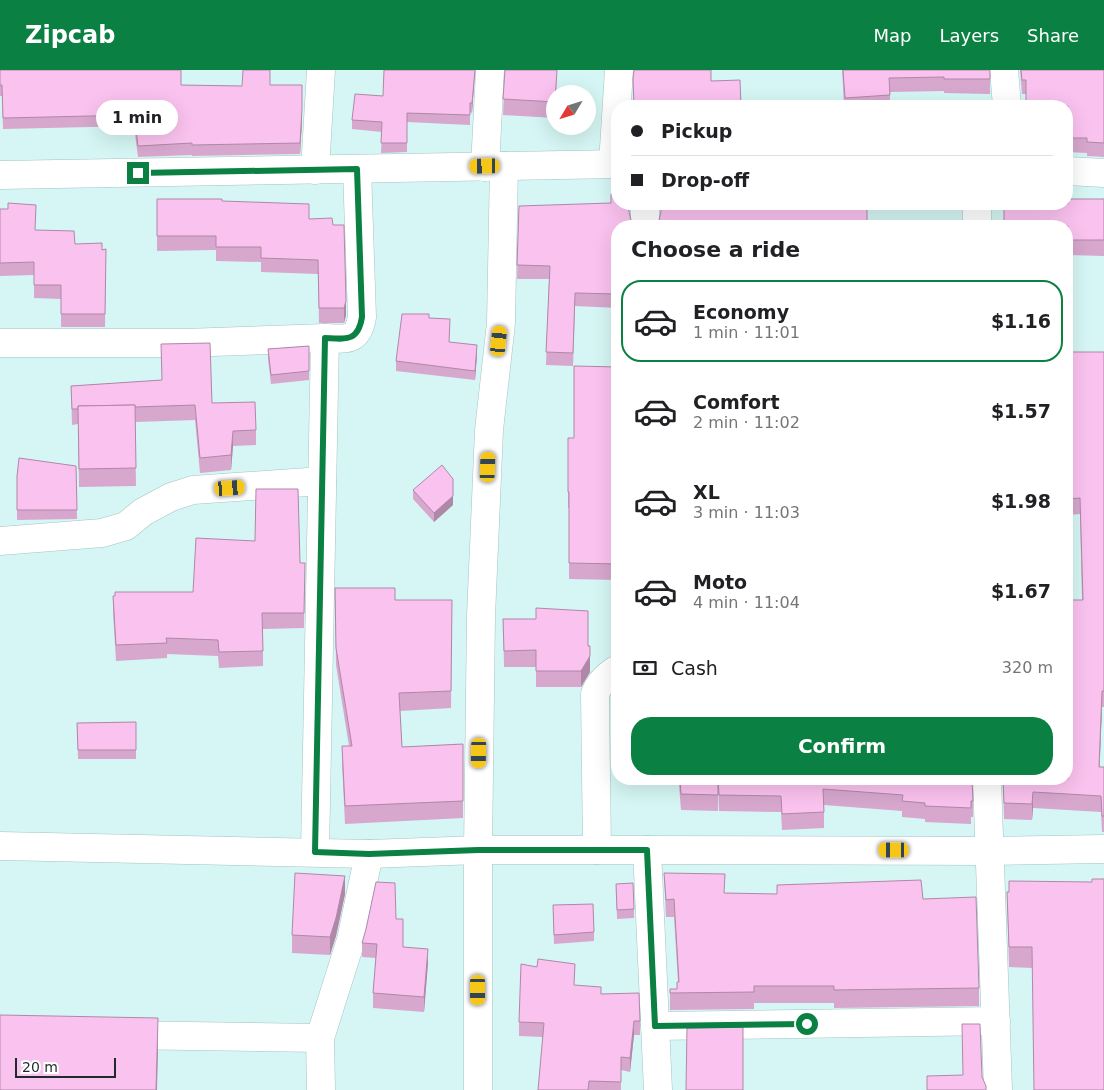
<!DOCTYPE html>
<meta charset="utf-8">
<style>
body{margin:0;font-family:"DejaVu Sans",sans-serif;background:#f2f2f2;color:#202124;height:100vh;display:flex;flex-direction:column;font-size:19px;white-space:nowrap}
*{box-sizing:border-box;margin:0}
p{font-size:16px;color:#757577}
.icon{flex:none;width:28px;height:28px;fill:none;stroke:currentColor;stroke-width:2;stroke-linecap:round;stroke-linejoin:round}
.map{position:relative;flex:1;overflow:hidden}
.sheet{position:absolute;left:611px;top:150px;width:462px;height:565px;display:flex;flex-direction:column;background:#fff;border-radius:20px;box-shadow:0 5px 20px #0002}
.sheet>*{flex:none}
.hud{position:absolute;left:611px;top:30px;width:462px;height:110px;border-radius:20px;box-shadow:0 5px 20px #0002;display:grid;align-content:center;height:110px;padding:0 20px;background:#fff}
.needle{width:32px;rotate:232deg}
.buttons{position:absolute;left:546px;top:15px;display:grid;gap:10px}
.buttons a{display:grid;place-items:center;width:50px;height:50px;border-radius:50%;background:#fff;box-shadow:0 5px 20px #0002;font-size:25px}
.scale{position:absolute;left:15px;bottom:12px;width:101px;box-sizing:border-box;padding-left:5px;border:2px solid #1f2b2a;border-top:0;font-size:14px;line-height:18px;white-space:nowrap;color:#1f2b2a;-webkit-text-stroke:4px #fff;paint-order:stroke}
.end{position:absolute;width:22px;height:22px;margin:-11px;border:6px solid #0b8043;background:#fff;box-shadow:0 0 0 2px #fff}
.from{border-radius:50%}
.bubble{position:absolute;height:35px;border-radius:18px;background:#fff;box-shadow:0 5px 20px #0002;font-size:16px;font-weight:800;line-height:35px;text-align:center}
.car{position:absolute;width:15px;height:30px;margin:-15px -8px;border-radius:6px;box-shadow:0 0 4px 1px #0007;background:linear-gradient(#f5c518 24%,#345 0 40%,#f5c518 0 76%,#345 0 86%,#f5c518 0)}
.hud b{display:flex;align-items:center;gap:18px;height:48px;font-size:19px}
.hud b+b{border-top:1px solid #e0e0e0}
.hud i{width:12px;height:12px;background:#202124}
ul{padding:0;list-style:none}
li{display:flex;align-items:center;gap:15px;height:82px;margin:0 10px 8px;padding:0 10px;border:2px solid transparent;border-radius:20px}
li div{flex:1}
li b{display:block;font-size:19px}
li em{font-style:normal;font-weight:800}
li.on{border-color:#0b8043}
li>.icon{width:45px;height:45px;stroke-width:1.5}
h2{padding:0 20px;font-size:22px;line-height:60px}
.pay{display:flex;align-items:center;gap:12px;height:55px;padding:0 20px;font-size:19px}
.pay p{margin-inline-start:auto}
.button{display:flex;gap:10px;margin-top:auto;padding:10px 20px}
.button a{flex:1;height:58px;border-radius:20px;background:#0b8043;color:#fff;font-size:20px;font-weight:800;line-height:58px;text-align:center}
header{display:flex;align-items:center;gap:30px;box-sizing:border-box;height:70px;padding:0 25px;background:#0b8043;color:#fff}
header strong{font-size:24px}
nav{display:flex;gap:28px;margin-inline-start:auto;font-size:18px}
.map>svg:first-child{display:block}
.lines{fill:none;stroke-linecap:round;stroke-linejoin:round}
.minor-casing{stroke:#a4c4c2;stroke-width:29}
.minor{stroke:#fff;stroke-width:28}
.wall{fill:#d7a7ce}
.shaded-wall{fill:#af88a7}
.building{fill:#fac2ef;stroke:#af88a7}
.route{stroke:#0b8043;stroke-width:6}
</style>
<header>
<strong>Zipcab</strong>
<nav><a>Map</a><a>Layers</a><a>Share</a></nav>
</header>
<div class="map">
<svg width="1104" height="1020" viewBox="0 0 1104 1020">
<rect width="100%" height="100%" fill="#d5f6f4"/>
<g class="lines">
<defs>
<g id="minor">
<polyline points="1004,0 1007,36"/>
<polyline points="613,94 619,0"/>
<polyline points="485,97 490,0"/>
<polyline points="315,100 321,0"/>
<polyline points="1068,101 1104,103"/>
<polyline points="0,105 618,94"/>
<polyline points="645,134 645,156"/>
<polyline points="977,134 977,156"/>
<path d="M0,273H185L325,268C346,269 358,272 362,247L357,99"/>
<polyline points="0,471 102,463 126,456 143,442 171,427 193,420 322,411"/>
<polyline points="987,709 998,1020"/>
<polyline points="0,776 369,784 478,780 647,780 989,781 1104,779"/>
<path d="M597,780L595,624C599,613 606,607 616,600H618"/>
<polyline points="647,780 658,1020"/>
<polyline points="315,782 325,268"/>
<polyline points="655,956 996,951"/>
<polyline points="121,965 320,968"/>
<polyline points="321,1020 320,968 351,870 369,784"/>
<polyline points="478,1020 478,780 481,546 489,360 501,253 504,96"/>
</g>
</defs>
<use href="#minor" class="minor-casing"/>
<use href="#minor" class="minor"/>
</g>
<g class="wall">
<polygon points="0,0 181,15 242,16 270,15 302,50 300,84 192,86 192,85 138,87 134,56 3,59 2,26 0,26"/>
<polygon points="475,0 472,43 470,42 470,55 407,52 407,82 381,83 382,62 352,59 352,50 383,26"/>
<polygon points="505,0 557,0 556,24 555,24 555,48 503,45"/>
<polygon points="842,0 990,0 990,24 944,23 944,21 890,22 890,36 844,36"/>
<polygon points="1020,0 1104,0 1104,87 1087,86 1087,83 1068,82 1068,36 1026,24 1022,24"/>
<polygon points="157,129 222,131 309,149 333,155 346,245 344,253 319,253 318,204 261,202 261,192 216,191 216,180 157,181"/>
<polygon points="1104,129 1104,186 1068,185 1068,156"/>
<polygon points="519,136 618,156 618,238 575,236 573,296 546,295 549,209 517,209"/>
<polygon points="0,139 35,160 75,174 102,180 106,179 105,257 61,257 61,229 34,228 34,205 0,206"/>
<polygon points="1068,233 1071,249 1070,282 1104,282 1104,637 1102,637 1099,697 1104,697 1104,762 1102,762 1101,742 1033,738 1032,750 1004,749 1003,709 1068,709 1082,530 1080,444 1068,445"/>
<polygon points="429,248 450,259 449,272 477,285 475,310 396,301 396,291"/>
<polygon points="161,274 212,333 256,360 256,375 233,376 231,400 200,403 195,350 135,352 136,416 79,417 78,354 72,355 71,316 162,310"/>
<polygon points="309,276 309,310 271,314 268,289 268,279"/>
<polygon points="618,297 618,510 569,509 569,438 568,438 568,368 574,368"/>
<polygon points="76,396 77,449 17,450 17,406"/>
<polygon points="413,420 453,435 434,452 413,429"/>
<polygon points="300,493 305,493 304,558 263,559 263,596 219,598 218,586 167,584 167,588 116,591 113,542 113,526 193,522"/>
<polygon points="335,518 395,530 452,530 451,638 400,641 402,677 463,674 463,748 345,754 342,693 342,676 349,676 336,595"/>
<polygon points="503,549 590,576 590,602 581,617 536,617 536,597 504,597"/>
<polygon points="136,652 136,689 78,689 77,653"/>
<polygon points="674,709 718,709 718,741 681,740 679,715 674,715"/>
<polygon points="718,709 973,731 973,747 971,747 971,754 925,752 925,749 902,747 902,741 824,735 824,758 782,760 781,742 719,741"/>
<polygon points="664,803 725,823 923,829 979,918 979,936 834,938 834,933 754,933 754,939 670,940 670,919 677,919 678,912 674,847 666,847"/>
<polygon points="1104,809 1032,898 1009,897 1007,822 1092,812"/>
<polygon points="616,814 634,839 634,848 617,849"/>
<polygon points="345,824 336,866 330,885 292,883 292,865"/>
<polygon points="553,835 594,862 594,871 554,874"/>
<polygon points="396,849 403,877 428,893 424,942 373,938 373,923 376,888 362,887 362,873"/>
<polygon points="574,915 601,924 640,951 640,965 634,965 630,1002 621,1000 621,1020 538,1020 543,967 519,966 519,952"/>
</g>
<g class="shaded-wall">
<polygon points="475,0 472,43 472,33"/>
<polygon points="302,39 302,50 300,84 300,73"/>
<polygon points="346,231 346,245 344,253 344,238"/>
<polygon points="477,275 477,285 475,310 475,301"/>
<polygon points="233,361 233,376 231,400 231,385"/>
<polygon points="453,418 453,435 434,452 434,443"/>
<polygon points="590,586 590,602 581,617 581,601"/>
<polygon points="1102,621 1102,637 1099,713 1099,697"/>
<polygon points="1033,722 1033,738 1032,750 1032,734"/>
<polygon points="345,806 345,824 336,866 330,885 330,867"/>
<polygon points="428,879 428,893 424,942 424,927"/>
<polygon points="158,948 158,981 157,1020 156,1020"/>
<polygon points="634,951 634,965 630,1002 630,988"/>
</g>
<g class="building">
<polygon points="0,0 181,0 181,15 242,16 243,0 270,0 270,15 302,15 302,39 300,73 192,75 192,73 138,76 134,45 3,48 2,15 0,15"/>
<polygon points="384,0 475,0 472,33 470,33 470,45 407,43 407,73 381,73 382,52 352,50 355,24 383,26"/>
<polygon points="505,0 557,0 555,32 503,29"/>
<polygon points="634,0 711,0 711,11 740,10 741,36 634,36 633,9"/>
<polygon points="843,0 990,0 990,9 944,9 944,7 889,8 890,25 845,28"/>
<polygon points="1021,0 1104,0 1104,73 1087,72 1087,68 1068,68 1068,36 1026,36 1026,10 1022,10"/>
<polygon points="611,124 618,124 618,134 629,134 629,142 631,150 638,156 618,156 618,224 575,223 573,283 546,282 550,196 517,195 519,136 611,133"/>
<polygon points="157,129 222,129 222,131 309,134 309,149 332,148 333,155 344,155 346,231 344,238 319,238 318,190 261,188 261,177 216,177 216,166 157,166"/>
<polygon points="1068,129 1104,129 1104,170 1068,170 1068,156 1004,156 1004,134 1068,134"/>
<polygon points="8,133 36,135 35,160 74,161 75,174 102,173 102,180 106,179 105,244 61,244 61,215 34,215 34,192 0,193 0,139 8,139"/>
<polygon points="661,134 867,134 867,156 652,156 653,156 659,150 661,142"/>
<polygon points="1068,233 1071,233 1069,282 1104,282 1104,621 1102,621 1099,697 1104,697 1104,746 1102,746 1101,726 1033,722 1032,734 1004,733 1003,709 1068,709 1068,530 1083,530 1080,428 1068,429"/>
<polygon points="402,244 429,244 429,248 450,249 449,272 477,275 475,301 396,291"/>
<polygon points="210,273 212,333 255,332 256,360 233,361 231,385 200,388 195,335 135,337 135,335 78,336 78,339 72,339 71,316 162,310 161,274"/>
<polygon points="309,276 309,301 271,305 268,279"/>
<polygon points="574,296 618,297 618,494 569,493 569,422 568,422 568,368 574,368"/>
<polygon points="135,335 136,398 79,399 78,336"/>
<polygon points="19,388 76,396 77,440 17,440 17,406"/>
<polygon points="442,395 453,409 453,426 434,443 413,420"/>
<polygon points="256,419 298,419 300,493 305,493 304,543 262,543 263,581 219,582 218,570 166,568 167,573 116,575 113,526 115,526 115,522 193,522 196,468 255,471"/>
<polygon points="335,518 395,518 395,530 452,530 451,621 399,623 402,677 463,674 463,731 345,736 342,676 352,676 336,578"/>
<polygon points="536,538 588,541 588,576 590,576 590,586 581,601 536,601 536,580 504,581 503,549 536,549"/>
<polygon points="136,652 136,680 78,680 77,653"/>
<polygon points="680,709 718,709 718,725 681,724"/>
<polygon points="718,709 972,709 973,731 971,731 971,738 925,736 925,733 902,731 903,725 823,719 824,742 782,744 781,726 719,725"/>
<polygon points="295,803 345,806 336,848 330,867 292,865"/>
<polygon points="664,803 725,804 724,823 777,824 777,815 921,810 923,829 976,827 979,918 834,920 834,916 754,916 754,922 670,923 670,919 677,919 677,912 679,912 674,829 666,830"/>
<polygon points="1092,809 1104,809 1104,1020 1034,1020 1032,877 1009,877 1007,822 1009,822 1009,811 1092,812"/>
<polygon points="376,812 395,813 396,849 403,849 403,877 428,879 424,927 373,923 377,874 362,873 366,859"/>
<polygon points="633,813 634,839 617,840 616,814"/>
<polygon points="593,834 594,862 554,865 553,835"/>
<polygon points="538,889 575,894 574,915 601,917 601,924 639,923 640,951 634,951 630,988 621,987 621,1012 589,1011 588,1020 538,1020 544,953 519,952 521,894 537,897"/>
<polygon points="0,945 158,948 156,1020 0,1020"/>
<polygon points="962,954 980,954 982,1007 986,1016 986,1020 927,1020 927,1006 963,1005"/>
<polygon points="743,957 743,1020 686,1020 687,958"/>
</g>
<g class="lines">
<path class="route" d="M138,103L357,99L362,247C358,272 346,269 325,268L315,782L369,784L478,780H647L655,956L807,954"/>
</g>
</svg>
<div class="buttons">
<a><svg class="needle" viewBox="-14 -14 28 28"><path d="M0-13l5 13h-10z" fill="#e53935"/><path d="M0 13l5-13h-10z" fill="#757577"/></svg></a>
</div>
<div class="scale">20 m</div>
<i class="end from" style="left:807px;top:954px"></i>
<i class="end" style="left:138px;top:103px"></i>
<div class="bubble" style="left:96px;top:30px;width:82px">1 min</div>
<i class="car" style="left:485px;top:96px;rotate:269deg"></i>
<i class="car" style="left:499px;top:271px;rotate:6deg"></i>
<i class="car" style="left:488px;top:397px;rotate:2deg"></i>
<i class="car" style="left:230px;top:418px;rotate:86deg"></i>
<i class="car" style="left:479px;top:683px;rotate:181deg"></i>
<i class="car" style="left:894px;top:780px;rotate:270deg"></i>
<i class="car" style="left:478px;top:920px;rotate:180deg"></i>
<div class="hud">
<b><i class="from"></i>Pickup</b>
<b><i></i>Drop-off</b>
</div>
<section class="sheet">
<h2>Choose a ride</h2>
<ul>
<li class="on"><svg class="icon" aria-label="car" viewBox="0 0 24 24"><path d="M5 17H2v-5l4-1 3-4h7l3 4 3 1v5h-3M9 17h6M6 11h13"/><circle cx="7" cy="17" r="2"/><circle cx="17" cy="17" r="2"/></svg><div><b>Economy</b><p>1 min · 11:01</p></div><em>$1.16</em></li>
<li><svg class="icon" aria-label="car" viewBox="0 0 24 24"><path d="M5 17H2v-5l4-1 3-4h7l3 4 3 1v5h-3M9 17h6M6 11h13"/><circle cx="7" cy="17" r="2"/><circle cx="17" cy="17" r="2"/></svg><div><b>Comfort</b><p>2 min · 11:02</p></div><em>$1.57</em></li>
<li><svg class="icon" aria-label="car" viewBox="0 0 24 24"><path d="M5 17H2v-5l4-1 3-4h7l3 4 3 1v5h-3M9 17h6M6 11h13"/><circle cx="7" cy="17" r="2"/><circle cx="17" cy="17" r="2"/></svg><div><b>XL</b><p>3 min · 11:03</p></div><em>$1.98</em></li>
<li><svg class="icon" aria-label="car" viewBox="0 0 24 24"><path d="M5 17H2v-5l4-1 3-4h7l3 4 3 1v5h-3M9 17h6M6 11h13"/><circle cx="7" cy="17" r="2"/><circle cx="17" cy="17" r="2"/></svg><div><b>Moto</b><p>4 min · 11:04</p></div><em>$1.67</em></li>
</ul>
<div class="pay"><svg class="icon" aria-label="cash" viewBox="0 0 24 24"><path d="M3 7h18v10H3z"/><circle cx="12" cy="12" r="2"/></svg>Cash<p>320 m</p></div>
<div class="button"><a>Confirm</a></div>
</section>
</div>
